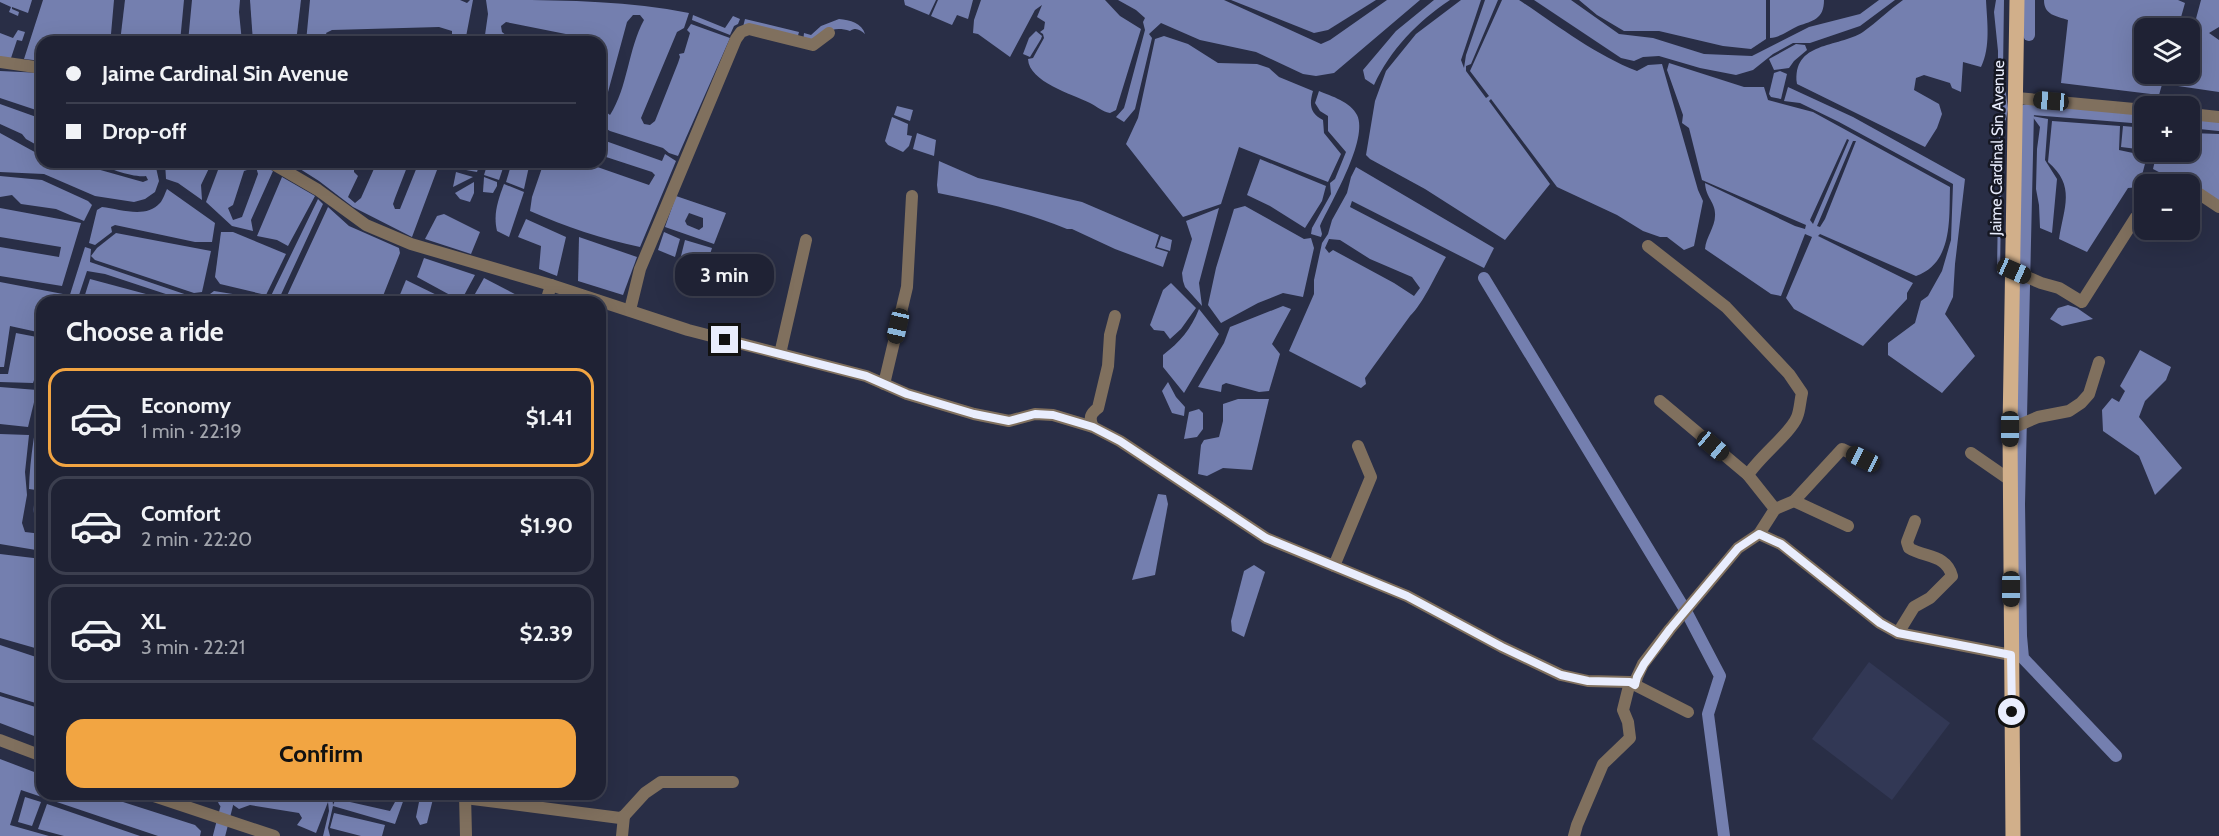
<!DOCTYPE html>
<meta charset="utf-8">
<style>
body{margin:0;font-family:Cabin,sans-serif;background:#272a3c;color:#f1f3f6;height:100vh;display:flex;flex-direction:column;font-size:22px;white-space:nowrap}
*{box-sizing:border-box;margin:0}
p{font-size:20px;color:#a1a4ac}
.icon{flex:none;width:33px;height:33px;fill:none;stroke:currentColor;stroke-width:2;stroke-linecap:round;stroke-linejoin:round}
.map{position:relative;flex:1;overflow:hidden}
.side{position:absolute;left:36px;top:296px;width:570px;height:504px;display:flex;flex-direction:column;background:#1f2234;border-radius:18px;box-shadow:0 6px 24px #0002,0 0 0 2px #3c3f4f}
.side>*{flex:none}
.guide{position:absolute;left:36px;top:36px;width:570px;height:132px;border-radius:18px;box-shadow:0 6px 24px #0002,0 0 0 2px #3c3f4f;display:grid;align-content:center;height:132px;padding:0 30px;background:#1f2234}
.fabs{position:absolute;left:2134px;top:18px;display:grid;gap:12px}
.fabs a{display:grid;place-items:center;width:66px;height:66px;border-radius:12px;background:#1f2234;box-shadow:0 6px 24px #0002,0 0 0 2px #3c3f4f;font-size:30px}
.end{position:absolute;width:27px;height:27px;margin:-14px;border:8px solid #e9edfd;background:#111;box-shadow:0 0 0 3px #111}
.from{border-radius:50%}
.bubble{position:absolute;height:42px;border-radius:18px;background:#1f2234;box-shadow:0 6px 24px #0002,0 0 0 2px #3c3f4f;font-size:20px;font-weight:800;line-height:42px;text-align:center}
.car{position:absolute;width:18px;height:36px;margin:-18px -9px;border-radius:8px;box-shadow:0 0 4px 2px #0007;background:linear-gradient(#222 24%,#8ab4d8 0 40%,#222 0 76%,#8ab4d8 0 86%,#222 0)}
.guide b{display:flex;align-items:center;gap:21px;height:57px;font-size:22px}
.guide b+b{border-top:2px solid #3c3f4f}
.guide i{width:15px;height:15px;background:#f1f3f6}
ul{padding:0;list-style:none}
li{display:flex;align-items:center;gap:18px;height:99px;margin:0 12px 9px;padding:0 18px;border:3px solid #3c3f4f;border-radius:18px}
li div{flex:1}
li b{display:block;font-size:22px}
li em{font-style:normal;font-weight:800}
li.on{border-color:#f2a542}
li>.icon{width:54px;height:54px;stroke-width:1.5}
h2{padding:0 30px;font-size:27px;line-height:72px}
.cta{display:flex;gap:12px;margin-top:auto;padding:12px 30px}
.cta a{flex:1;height:69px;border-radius:18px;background:#f2a542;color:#111;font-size:24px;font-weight:800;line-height:69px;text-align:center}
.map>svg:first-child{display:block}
.built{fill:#323855}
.water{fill:#747faf;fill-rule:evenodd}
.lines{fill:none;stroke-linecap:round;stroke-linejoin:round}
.canal{stroke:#747faf;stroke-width:12}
.minor{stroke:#80705e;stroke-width:12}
.major{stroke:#d1af8a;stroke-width:15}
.route{stroke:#e9edfd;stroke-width:8}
.labels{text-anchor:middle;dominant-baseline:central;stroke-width:5;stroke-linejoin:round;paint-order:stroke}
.street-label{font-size:16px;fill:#e9edfd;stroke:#151722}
</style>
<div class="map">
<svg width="2219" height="836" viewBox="0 0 2219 836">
<rect width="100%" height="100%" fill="#292e46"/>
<polygon class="built" points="1869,662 1950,723 1892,800 1812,739"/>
<g class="water">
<polygon points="0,0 32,0 28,13 12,7 12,9 19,12 18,16 9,12 11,7 0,2"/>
<polygon points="43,0 114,0 111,34 112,42 42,42 42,61 24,59"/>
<polygon points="125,0 184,0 180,42 120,42"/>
<polygon points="192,0 240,0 239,12 242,42 188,42"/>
<polygon points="250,0 301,0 296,42 253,42"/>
<polygon points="310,0 460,0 467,3 470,0 473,0 465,42 449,42 452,39 452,31 439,27 332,30 326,33 330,42 306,42"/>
<path d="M486,0C555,0 623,0 689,13L684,28L677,32L641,118L644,124L650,125L655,121L678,63L680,57L679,54L684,53L690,33L687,30L691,24L730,38L678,156L669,153L663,148L610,131L600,125L601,41L506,22L501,26L502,32L507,36L527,35L567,42H484L488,14ZM633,15H640L644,20C628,49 628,87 610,115L602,109V102L608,92L627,22Z"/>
<polygon points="904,0 936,0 929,15 905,5"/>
<polygon points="938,0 973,0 968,19 957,15 952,25 931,16"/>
<path d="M981,0H1105L1120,16L1141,29L1116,110L1110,113C1101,111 1098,107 1090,103C1072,94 1029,82 1028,59L1033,58L1044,38L1043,34L1040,32L1044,29L1045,22L1037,17L1042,5L1035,10L1010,57L978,34L973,33L974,20Z"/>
<polygon points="1118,0 1224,0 1321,44 1330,40 1387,0 1420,0 1334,73 1316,76 1303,74 1256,52 1200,40 1161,23 1149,34 1152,38 1135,109 1124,122 1116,117 1124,108 1126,101 1145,30 1143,22 1145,18 1136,10"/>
<polygon points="1231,0 1376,0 1328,30 1314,33"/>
<path d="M1434,0H1450C1418,21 1390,50 1374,85L1365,79L1363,70L1396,31Z"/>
<path d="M1461,0H1481L1461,60L1464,68L1466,55L1485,0H1498L1471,64L1466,66V71L1486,98L1489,96L1470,71L1502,0H1519C1557,25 1595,55 1637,71L1648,65L1662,64L1698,190L1703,201L1694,246L1684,250L1667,237H1660L1643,231L1617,215L1557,187L1491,99L1489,101L1550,184L1505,240L1425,189L1370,159L1366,155L1375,101L1386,71L1416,34Z"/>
<polygon points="1534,0 1571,0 1619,34 1653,38 1704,54 1752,56 1809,27 1860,14 1879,0 1895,0 1860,26 1810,43 1793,43 1773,54 1753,70 1736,75 1700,68 1659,56 1643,57 1634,61 1621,58"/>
<polygon points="1579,0 1766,0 1766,39 1751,49 1723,46 1659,31 1624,31 1597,15"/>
<path d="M1770,0H1824C1824,19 1813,21 1798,26C1789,30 1781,37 1770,38Z"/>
<path d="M1903,0H1986C1987,21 1991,47 1981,67L1963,62L1961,92L1952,88L1950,83L1924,75L1916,78L1914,90L1939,104L1942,114L1937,128L1925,147L1797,84C1792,41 1838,48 1863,32C1877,22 1889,10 1903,0Z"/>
<polygon points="1996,0 2004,0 2003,71 2008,109 2002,138 2000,275 1997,272 1999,136 2002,107 1998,98 1998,51 1994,12"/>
<path d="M2044,0H2178L2185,3L2178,28H2145V74H2165L2159,95L2061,83L2068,20C2056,16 2044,15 2044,0Z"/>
<polygon points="2201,0 2219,0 2219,27 2209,33 2219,40 2219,92 2178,86 2181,74 2190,74 2190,41"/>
<polygon points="693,15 725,28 733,16 740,19 738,24 734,26 730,35 692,20"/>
<polygon points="745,19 799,32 797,39 743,27"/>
<path d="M839,19C850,20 862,23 865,34C860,30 856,27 850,31C834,26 826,31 813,42H803L804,33L811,35L821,26Z"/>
<polygon points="18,30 25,32 22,41 17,40 11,58 0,58 0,33 13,38"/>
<polygon points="1036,31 1042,36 1041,39 1030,57 1023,54 1029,38"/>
<path d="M1164,36L1188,44L1218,63L1257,64L1269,68L1279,77L1313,91C1309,105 1310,113 1323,120L1324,133L1341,154L1328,182L1239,147L1221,204L1183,217L1126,144L1138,118L1155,39Z"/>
<polygon points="1796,44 1805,45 1807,50 1794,61 1789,68 1774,70 1769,59"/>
<path d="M1669,63L1744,87H1764L1768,100L1813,112L1950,187C1949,219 1953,263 1916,276L1820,234L1818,236L1913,283L1907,293V299L1863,346L1794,309L1786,298L1812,237L1805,234L1781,296L1771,294L1705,249C1706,237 1715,227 1715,216C1716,202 1706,199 1705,183L1795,226L1805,229L1806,225L1702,180L1689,128L1682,123L1683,115L1667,70ZM1847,139L1849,140L1813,224L1810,220ZM1853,141H1856L1825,219L1820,227L1817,226Z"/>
<polygon points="0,71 42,73 42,112 0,98"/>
<polygon points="1780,71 1787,74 1781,99 1771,97 1769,94 1774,73"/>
<polygon points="1788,87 1853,117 1965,179 1955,264 1953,297 1945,314 1975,356 1942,393 1888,355 1888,343 1915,323 1921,301 1928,296 1942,271 1951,240 1953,184 1839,122 1800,103 1784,101"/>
<path d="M1319,91C1331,96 1351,102 1357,115C1369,139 1331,202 1320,226L1322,234L1321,237L1311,234L1312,228L1331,194L1330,183L1335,179L1346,152L1328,131V116L1320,111L1315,103Z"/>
<polygon points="0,104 42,119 42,148 26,139 22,134 0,124"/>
<polygon points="897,106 913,110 910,121 894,115"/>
<polygon points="2032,116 2048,119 2045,160 2057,179 2052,233 2040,228 2039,205 2036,189 2037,149 2040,127"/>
<polygon points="892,117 908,124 907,135 912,136 909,146 903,152 888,145 885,141"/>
<path d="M2052,121L2120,126L2119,150L2147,156L2139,187L2128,188L2087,252L2059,239C2064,207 2076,186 2048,162Z"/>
<polygon points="2123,126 2145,128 2145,150 2121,147"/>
<path d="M0,133L42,156V162H72L143,182L148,180L146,176C134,178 106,168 95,162H151L155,163L159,181L155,192L145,199L134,202L95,196L44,174L0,172Z"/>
<polygon points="917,133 936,140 934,156 913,149"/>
<polygon points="2190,133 2219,134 2219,204 2190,189 2190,184 2182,184 2153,169 2157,152 2190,152"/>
<path d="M600,139L662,161L665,154L676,161L640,247C602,239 566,227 530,211L532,197L544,162H583L649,185L655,175L652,172L600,155Z"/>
<polygon points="1260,159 1326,186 1322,201 1305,228 1270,206 1247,195"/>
<path d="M939,161L978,178L1082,202L1159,235L1155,248L1168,252L1163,267L1115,249L1072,229H1067C1025,212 983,202 938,193L937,185Z"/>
<polygon points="165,162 181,162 204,169 208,164 207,162 212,162 201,185 202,200 178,183 166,179"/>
<path d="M221,162H256L273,171L251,220L253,231L232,226L206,202ZM256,167L258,174L242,217L233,220L228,208L233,205L244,171Z"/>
<polygon points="289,162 365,162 361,170 354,169 354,172 358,176 348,197 355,203 361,198 377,162 409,162 395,198 393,204 395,209 400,209 419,162 440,162 412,237 353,207 319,181"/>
<polygon points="458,162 480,162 477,172 466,170"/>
<polygon points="488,162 505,162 499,180 484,175"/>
<polygon points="512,162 530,162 524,189 506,182"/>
<path d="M1356,167L1494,248L1484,268L1352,201L1350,207L1446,257C1436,274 1423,304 1410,316L1365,378L1366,384L1361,388L1289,351L1314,294V280L1322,243L1328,234L1332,220L1347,193L1351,177ZM1329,239L1340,240L1370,259L1412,277L1420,288L1414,296L1394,283L1333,250L1329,253L1325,248Z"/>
<polygon points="456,172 473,177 453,187"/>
<polygon points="0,176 42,180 88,201 92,205 84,221 56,209 21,204 12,195 0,197"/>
<polygon points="282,177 315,196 288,246 277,240 257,236"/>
<polygon points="484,177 497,182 497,186 493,193 483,192"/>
<polygon points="474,182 474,193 470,202 460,199 455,193"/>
<path d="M504,184L524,192L509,237L497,231C493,214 498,200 504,184Z"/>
<path d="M167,189L215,223L212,242H195L115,225L111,227L112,232L95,245L89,243L97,210L102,207C120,209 146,219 160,203C163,200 165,193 167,189Z"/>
<path d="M676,196L726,213L714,244L665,227ZM689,213L703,218V227L699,230L687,225L685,221Z"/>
<polygon points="318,199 323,204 278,301 218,300 187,301 105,274 87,271 77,301 68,301 85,247 91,249 90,262 202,300 214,291 269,300"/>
<polygon points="1245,206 1304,239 1311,238 1314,248 1303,297 1283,293 1258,303 1221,323 1208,305 1216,268 1234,209"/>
<polygon points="328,207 349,226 399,248 400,253 381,301 285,300"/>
<polygon points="0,208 81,223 62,286 0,276 0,247 59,257 61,247 0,237"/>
<polygon points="1219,208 1199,283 1202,306 1185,287 1183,281 1182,273 1192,239 1186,221"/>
<polygon points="444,214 480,232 471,254 425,239 437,216"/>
<polygon points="526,219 566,237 557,276 539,269 541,246 518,237"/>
<polygon points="221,232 233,232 286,254 266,295 220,284 215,277"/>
<polygon points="664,232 680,239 675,257 658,250"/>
<polygon points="116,233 211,251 202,292 194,293 95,260 91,256 97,248"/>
<polygon points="1161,236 1172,240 1170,251 1157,247"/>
<polygon points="579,237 637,257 623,295 578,281"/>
<polygon points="685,240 712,248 706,267 680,260"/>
<polygon points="424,258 475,275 461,301 417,277"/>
<polygon points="484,278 528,301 471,301"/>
<polygon points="90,279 172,301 83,301"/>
<polygon points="406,280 449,301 400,301 399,297"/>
<polygon points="0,282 63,294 61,301 42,302 42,333 10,326 4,367 0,367"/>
<polygon points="1171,283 1196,308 1181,329 1170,339 1164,331 1154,330 1150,325 1163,290"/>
<polygon points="2068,305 2077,308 2093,319 2062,326 2050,319 2058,308"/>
<polygon points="1283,306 1291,309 1272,344 1280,354 1269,391 1259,392 1226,383 1222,385 1221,392 1198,387 1224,343 1230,327"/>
<path d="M1199,309L1219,334L1184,393L1163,367V355C1180,342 1191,329 1199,309Z"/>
<polygon points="16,333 42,338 42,377 35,377 33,383 0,382 0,374 8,374"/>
<polygon points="2140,350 2171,367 2166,380 2145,401 2139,417 2182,468 2155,495 2139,456 2103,431 2102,410 2112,398 2119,402 2125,391 2120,386"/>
<polygon points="1168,382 1176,397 1185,407 1184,416 1172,413 1162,391"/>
<polygon points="0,387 37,390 28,427 0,424"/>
<path d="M42,396V426L35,479L36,490L29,489C30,457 35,427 42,396Z"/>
<polygon points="1238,399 1269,399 1252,470 1223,468 1207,476 1198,474 1201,445 1204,440 1219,437 1223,421 1223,404"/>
<polygon points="1199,409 1203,413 1203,429 1197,437 1184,439 1189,412"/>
<polygon points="0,434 29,435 25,472 27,495 22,523 25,532 42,534 42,551 0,544"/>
<path d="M36,493L42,495V524C30,517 34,506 36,493Z"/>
<polygon points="1158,494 1166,495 1168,504 1155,575 1132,580"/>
<polygon points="0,554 42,559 42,650 0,638"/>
<polygon points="1254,565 1265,572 1244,637 1232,631 1231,621 1244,571"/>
<polygon points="0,645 42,659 42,705 0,692"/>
<polygon points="0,696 42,709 42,739 0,723"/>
<polygon points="0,759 42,775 42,794 98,794 195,825 201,831 200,836 158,836 21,790 10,825 49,836 0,836"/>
<polygon points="232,794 308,794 328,799 328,796 320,794 332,794 333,805 338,794 348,794 346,796 350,802 390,811 395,802 367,794 429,794 433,799 427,823 420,825 416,817 419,802 415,794 405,796 395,824 333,806 328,828 330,836 323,836 329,811 328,802 316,833 297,825 302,818 299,813 250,805 239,809 229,802"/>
<polygon points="25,797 41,802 32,826 18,822"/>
<polygon points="47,804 140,836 64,836 38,829"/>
<polygon points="334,813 385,825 382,836 361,836 330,828"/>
</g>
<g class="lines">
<g class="canal">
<polyline points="2029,35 2029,0"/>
<polyline points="2024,111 2031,109 2145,118"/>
<polyline points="2028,111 2019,504 2021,636 2023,658 2116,756"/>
<polyline points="2190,122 2219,125"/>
<polyline points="1484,278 1684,608"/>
<polyline points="1687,613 1720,676 1708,714 1724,836"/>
<polyline points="219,836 227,805 224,801 226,794"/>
</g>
<g class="minor">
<polyline points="0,62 42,68"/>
<polyline points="2017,98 2145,110"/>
<polyline points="2190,114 2219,117"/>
<polyline points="270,162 318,190 366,225 411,244 551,285 546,302"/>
<polyline points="2198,193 2219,207"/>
<path d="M1648,246L1726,307L1789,374L1802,393C1800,401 1800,410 1797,417C1791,433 1759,457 1748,475L1775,509L1759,534"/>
<polyline points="2013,271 2041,283 2059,288 2082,302 2136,217"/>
<polyline points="551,285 688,330 866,376 907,394 974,414 1009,421 1035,414 1053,415 1093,427 1120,441 1266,538 1407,596 1502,647 1561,675 1588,681 1630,682 1635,685 1637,677 1643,664 1670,629 1738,548 1759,534 1781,544 1880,623 1898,633 2011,655"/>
<polyline points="630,310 640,269 736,39 741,32 749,29 813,45 829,33"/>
<polyline points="780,354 806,240"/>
<polyline points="884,384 907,287 912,196"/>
<polyline points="1660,401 1748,475"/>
<path d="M1093,427C1089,418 1090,414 1098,408L1108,366L1110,335L1115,316"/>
<polyline points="2010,429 2038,417 2069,411 2081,403 2089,394 2099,362"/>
<polyline points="1971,453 2010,480"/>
<polyline points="1794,501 1842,449 1863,459"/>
<polyline points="1775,509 1794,501 1848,526"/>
<polyline points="1334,566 1371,477 1358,446"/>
<path d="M1898,633L1914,607L1930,598L1952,576C1946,554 1925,558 1909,548L1907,542L1915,521"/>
<polyline points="1635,685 1688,712"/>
<polyline points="0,740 42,756"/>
<polyline points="148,794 274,836"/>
<polyline points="465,794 466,836"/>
<polyline points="465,798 620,818 624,816 645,793 661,782 733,782"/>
<polyline points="622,836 624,816"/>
<polyline points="1574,836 1577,825 1603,764 1630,738 1628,722 1623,710 1630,682"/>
</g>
<polyline class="major" points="2013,836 2010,429 2017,0"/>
</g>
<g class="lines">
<polyline class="route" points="725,340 866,376 907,394 974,414 1009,421 1035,414 1053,415 1093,427 1120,441 1266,538 1407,596 1502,647 1561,675 1588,681 1630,682 1635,685 1637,677 1644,664 1670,629 1738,548 1759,534 1781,544 1880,623 1898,633 2011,655 2012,712"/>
</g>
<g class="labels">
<g class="street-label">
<text transform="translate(1997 148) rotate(-89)">Jaime Cardinal Sin Avenue</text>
</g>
</g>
</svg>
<div class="fabs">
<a><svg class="icon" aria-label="layers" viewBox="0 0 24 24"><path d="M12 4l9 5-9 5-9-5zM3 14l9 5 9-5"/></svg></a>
<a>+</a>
<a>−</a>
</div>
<i class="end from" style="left:2012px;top:712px"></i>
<i class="end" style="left:725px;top:340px"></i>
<div class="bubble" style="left:675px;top:254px;width:99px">3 min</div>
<i class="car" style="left:2051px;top:101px;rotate:275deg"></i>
<i class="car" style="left:2014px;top:271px;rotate:114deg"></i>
<i class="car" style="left:898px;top:326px;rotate:193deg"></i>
<i class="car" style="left:2010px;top:429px;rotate:180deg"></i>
<i class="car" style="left:1713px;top:446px;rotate:130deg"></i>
<i class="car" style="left:1863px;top:459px;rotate:296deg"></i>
<i class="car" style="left:2011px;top:589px;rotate:180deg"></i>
<div class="guide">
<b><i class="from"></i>Jaime Cardinal Sin Avenue</b>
<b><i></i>Drop-off</b>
</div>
<section class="side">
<h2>Choose a ride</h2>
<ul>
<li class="on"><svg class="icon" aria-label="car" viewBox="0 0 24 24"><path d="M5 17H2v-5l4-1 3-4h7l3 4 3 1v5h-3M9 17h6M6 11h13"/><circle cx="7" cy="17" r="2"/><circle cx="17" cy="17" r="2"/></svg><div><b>Economy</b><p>1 min · 22:19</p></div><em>$1.41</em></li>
<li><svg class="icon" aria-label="car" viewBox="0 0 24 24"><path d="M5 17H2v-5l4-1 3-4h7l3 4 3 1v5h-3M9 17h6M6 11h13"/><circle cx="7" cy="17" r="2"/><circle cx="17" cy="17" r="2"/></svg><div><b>Comfort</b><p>2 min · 22:20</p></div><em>$1.90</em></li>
<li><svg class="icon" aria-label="car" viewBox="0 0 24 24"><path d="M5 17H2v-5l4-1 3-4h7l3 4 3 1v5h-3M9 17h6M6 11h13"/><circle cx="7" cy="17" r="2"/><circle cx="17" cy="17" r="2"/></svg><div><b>XL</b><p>3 min · 22:21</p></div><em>$2.39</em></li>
</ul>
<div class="cta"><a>Confirm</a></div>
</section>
</div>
